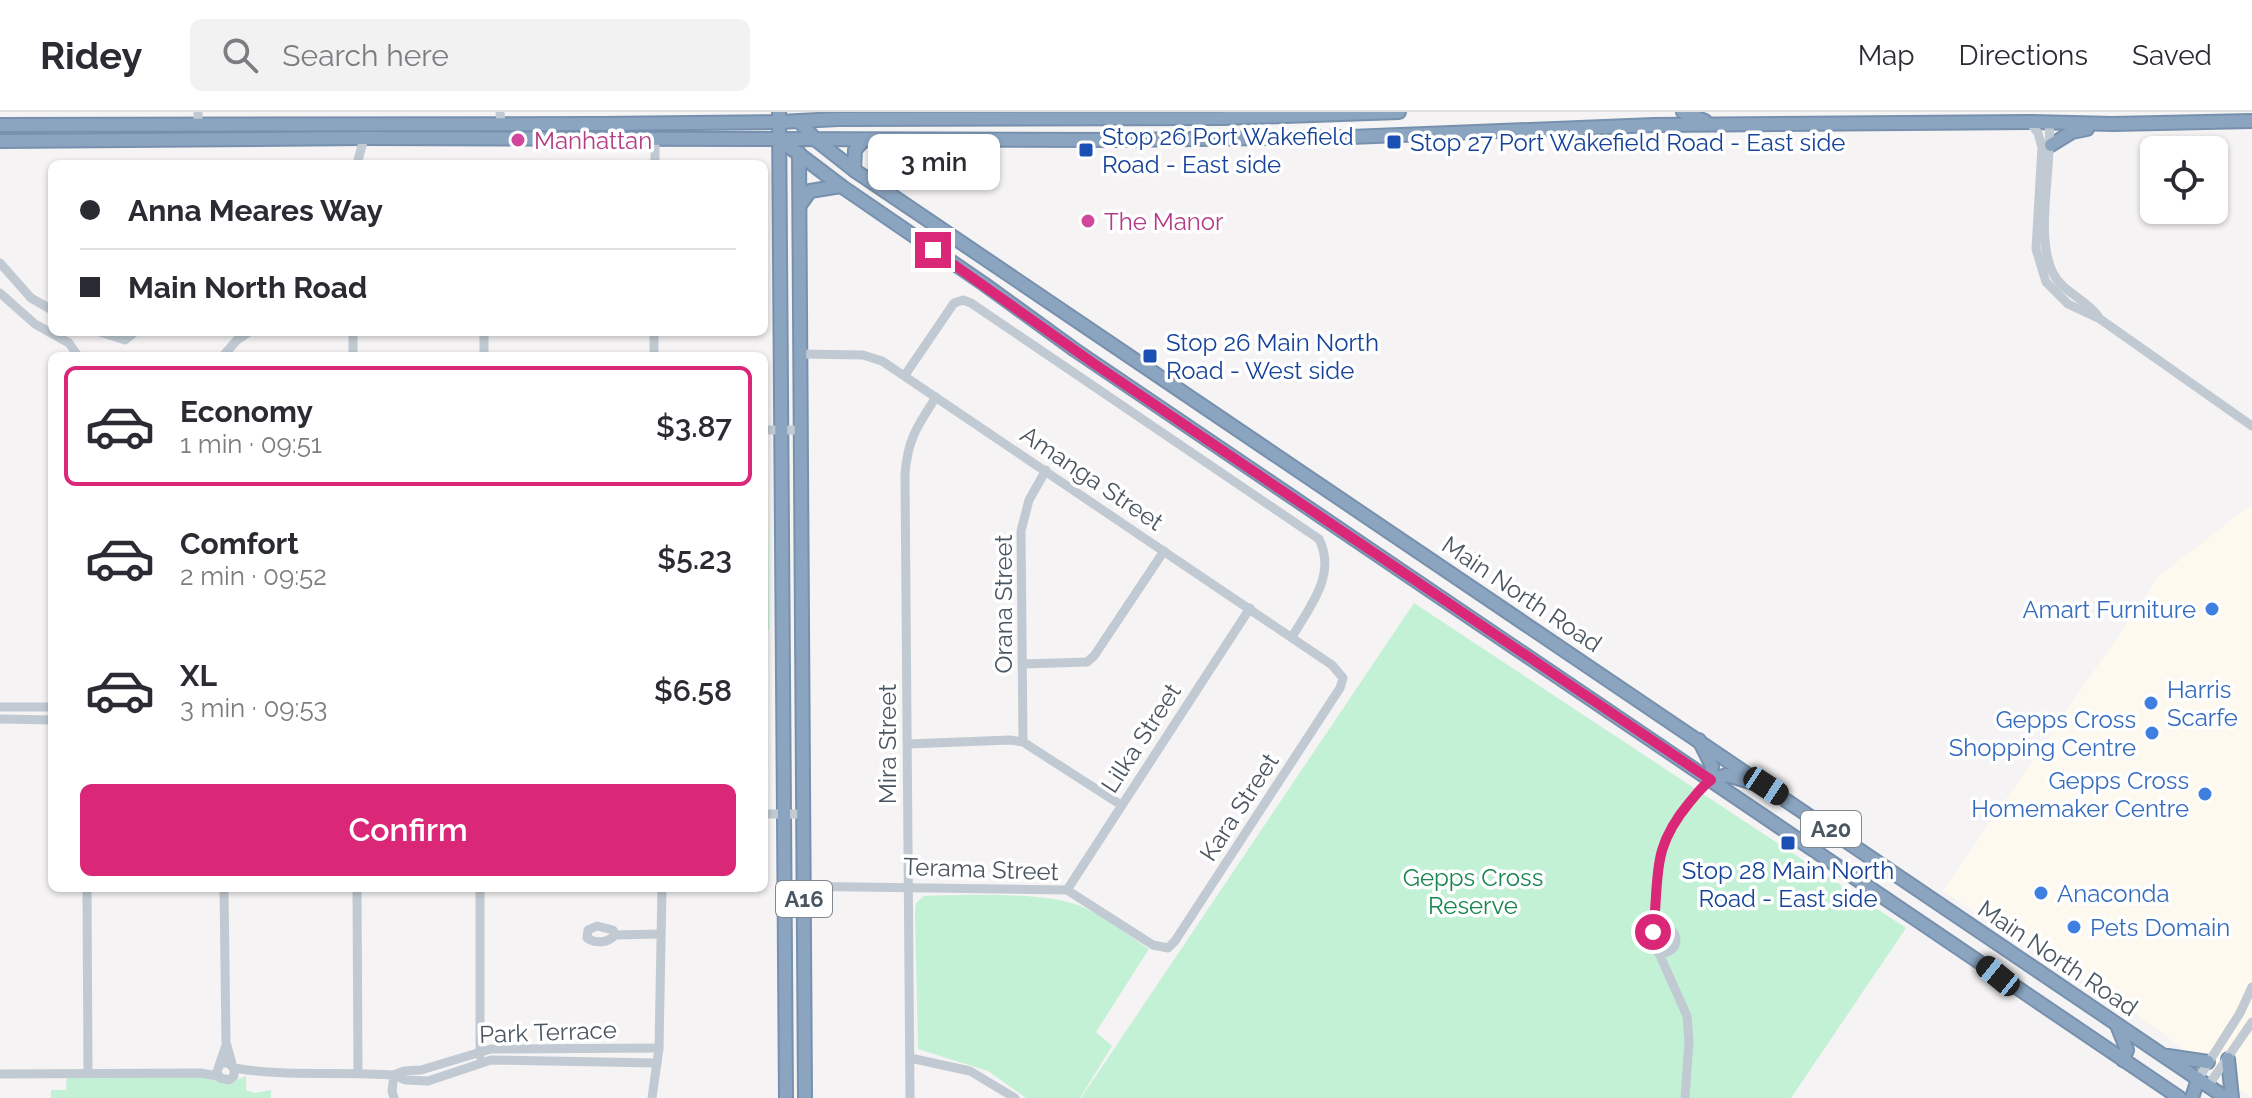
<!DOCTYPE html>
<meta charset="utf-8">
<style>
body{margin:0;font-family:Raleway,sans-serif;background:#f2f2f3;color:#2b2b33;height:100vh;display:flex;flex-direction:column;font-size:30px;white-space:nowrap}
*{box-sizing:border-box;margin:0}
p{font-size:26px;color:#7c7c81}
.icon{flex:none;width:44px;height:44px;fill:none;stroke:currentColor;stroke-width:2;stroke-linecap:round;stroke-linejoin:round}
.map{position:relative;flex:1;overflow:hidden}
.panel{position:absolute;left:48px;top:240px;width:720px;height:540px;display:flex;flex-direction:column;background:#fff;border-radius:12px;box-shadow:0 2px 6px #0004}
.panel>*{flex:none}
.guide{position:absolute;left:48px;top:48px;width:720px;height:176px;border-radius:12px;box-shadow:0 2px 6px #0004;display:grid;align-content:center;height:176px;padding:0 32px;background:#fff}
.fabs{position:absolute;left:2140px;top:24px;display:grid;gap:16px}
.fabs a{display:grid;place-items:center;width:88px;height:88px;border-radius:12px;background:#fff;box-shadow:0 2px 6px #0004;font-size:40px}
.end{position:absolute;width:36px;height:36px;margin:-18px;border:10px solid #db2777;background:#fff;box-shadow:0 0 0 4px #fff}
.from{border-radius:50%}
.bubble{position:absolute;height:56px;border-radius:12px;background:#fff;box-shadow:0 2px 6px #0004;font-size:26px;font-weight:600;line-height:56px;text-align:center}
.car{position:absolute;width:24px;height:48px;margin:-24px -12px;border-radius:10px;box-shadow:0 0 6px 2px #0007;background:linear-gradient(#222 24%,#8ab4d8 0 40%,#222 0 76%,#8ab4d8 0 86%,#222 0)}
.guide b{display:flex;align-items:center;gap:28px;height:76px;font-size:30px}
.guide b+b{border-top:2px solid #e1e1e2}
.guide i{width:20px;height:20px;background:#2b2b33}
ul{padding:14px 0 0;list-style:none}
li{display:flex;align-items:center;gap:24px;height:120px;margin:0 16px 12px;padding:0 16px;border:4px solid transparent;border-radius:12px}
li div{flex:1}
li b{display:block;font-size:30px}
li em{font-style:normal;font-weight:600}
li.on{border-color:#db2777}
li>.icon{width:72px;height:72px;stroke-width:1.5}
.action{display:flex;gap:16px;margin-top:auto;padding:16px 32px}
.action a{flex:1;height:92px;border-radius:12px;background:#db2777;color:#fff;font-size:32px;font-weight:600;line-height:92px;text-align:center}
header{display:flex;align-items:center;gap:48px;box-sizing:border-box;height:112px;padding:0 40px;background:#fff;border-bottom:2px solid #e1e1e2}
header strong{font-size:38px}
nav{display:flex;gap:44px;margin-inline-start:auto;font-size:28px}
.search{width:560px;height:72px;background:#f2f2f3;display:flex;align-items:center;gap:20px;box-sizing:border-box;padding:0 28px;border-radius:12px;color:#7c7c81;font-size:30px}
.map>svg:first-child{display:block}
.commercial{fill:#fdf9ef}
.green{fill:#c3f1d5}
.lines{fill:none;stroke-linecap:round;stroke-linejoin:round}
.highway-casing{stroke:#7690ad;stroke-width:16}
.minor{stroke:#c1cad2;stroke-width:9}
.highway{stroke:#8ba5c1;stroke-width:12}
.route{stroke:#db2777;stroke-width:10}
.hotel-dot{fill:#d1479c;stroke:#fff;stroke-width:3}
.transit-dot{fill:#1a4fb4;stroke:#fff;stroke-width:3}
.shop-dot{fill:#3f7fe0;stroke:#fff;stroke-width:3}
.labels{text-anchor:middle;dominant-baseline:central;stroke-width:7;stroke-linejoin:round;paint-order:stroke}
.shield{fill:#fff;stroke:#808990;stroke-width:2}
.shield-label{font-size:22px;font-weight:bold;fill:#4a5661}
.transit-label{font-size:24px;fill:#164399;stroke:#fff;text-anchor:start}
.hotel-label{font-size:24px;fill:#b23c85;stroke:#fff;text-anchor:start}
.street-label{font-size:24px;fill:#4a5661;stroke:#fff}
.shop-label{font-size:24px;fill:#366cbe;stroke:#fff;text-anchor:end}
.park-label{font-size:24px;fill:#17864f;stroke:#fff}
</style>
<header>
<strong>Ridey</strong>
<div class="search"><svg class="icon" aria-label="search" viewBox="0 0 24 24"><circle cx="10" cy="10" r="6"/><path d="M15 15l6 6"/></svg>Search here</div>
<nav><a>Map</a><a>Directions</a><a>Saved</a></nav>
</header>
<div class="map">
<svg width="2252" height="986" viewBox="0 0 2252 986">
<rect width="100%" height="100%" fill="#f5f3f3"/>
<polygon class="commercial" points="2252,392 2252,986 2251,986 2137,903 1943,779 2159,464"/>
<g class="green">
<polygon points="764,368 768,368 769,518 764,519"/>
<polygon points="1414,491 1906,816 1791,986 1081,986"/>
<path d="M924,784C964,783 1051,779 1085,796C1108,807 1128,823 1149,837L1096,920L1112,934L1080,986H1026L988,959L918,937L915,802L916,791Z"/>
<polygon points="67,964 203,964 232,970 246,964 246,978 254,981 271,978 271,986 51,986 51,978 66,978"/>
</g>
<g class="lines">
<defs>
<g id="highway">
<polyline points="779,0 786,986"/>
<polyline points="1683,0 1705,9"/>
<polyline points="799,9 816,28 854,58 2226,986"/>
<polyline points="0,13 599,12 779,10 838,7 1224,6 1399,0"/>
<polyline points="779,27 841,74 984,172 1075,238 2180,986"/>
<polyline points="0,29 364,26 1118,28 1350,25 1654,13 2030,10 2113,12 2252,9"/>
<polyline points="2051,33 2072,20 2087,17"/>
<polyline points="799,41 805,986"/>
<polyline points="854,58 855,38 864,28"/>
<polyline points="800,93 810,79 841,74"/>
<polyline points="1699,628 1712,654 1711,668"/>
<polyline points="1711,668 1727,663 1757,672"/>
<polyline points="2117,913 2127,938 2123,948"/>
<polyline points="2168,944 2208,950"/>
<polyline points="2228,947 2232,986"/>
<polyline points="2192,986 2198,967"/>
</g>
</defs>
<use href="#highway" class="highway-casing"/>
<g class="minor">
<polyline points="198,0 198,12"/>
<polyline points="500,0 501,12"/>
<polyline points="2030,10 2038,21 2042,35 2036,137 2046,170 2068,192 2100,207 2252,314"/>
<path d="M2049,10C2053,54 2034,124 2053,161C2062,180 2086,187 2098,204"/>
<polyline points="357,52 364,26"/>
<polyline points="655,52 655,26"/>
<polyline points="0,151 31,186 52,198"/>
<polyline points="0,181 35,212 69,231 78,244"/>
<polyline points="100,220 125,228 135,220"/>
<polyline points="353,220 353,244"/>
<polyline points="223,244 237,228 249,220"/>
<polyline points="484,244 484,220"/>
<polyline points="654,244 654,220"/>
<path d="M905,263L954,191L963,188L971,191L1319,427C1337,463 1310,494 1292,525"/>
<polyline points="764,318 800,318"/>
<polyline points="1023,552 1087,550 1094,544 1164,439"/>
<polyline points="0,595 52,595"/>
<polyline points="0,607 52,608"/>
<polyline points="1023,630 1021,419 1029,388 1046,358"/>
<polyline points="908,632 1010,628 1023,630 1121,693"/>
<polyline points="764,702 803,702"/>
<polyline points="784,774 1067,778 1153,833 1168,836 1175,829 1340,576 1343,566 1332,553 882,249 863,243 801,242"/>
<polyline points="87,776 88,961"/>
<polyline points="224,776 226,930 232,952"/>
<polyline points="357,776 358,960"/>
<polyline points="1067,778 1250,496"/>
<circle cx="1663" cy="828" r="13"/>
<path d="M1653,820C1660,763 1650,738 1689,691C1696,683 1702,674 1711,668"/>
<path d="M615,823L613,818L597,814L588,818L587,826C596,832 608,831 615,823L661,822"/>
<polyline points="1658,839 1687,904 1689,929 1685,986"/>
<polyline points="480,944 480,776"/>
<polyline points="910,946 970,959 1015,986"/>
<polyline points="221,951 228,951 234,956 234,964 229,968 220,966 217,960 225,936"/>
<polyline points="657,951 491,948 428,969 405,968 394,963 404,959 421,958 491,937 659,936"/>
<path d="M234,956C286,965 342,959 394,963L392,979L394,986"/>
<polyline points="0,962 200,961 218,964"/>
<polyline points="2198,967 2240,901 2252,875"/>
<polyline points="2208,974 2252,910"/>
<polyline points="652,986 659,936 662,776"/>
<path d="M910,986L905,362C908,326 917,315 936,285"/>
</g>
<use href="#highway" class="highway"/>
</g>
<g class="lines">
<path class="route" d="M933,138L1096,253L1711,668C1702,674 1696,683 1689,691C1650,738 1660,763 1653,820"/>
</g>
<g class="hotel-dot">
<circle cx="518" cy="28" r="8"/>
<circle cx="1088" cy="109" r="8"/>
</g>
<g class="transit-dot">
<rect x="1386" y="22" width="16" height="16" rx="4"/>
<rect x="1078" y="30" width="16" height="16" rx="4"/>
<rect x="1142" y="236" width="16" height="16" rx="4"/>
<rect x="1780" y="723" width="16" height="16" rx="4"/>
</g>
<g class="shop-dot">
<circle cx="2212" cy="497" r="8"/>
<circle cx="2151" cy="591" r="8"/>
<circle cx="2152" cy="621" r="8"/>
<circle cx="2205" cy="682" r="8"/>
<circle cx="2041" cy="781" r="8"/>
<circle cx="2074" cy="815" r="8"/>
</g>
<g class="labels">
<g class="shield">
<rect x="1801" y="699" width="60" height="36" rx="6"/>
<rect x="776" y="769" width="56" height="36" rx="6"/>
</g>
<g class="shield-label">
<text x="1831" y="717">A20</text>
<text x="804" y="787">A16</text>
</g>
<g class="transit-label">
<text x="1102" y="24">Stop 26 Port Wakefield<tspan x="1102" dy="28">Road - East side</tspan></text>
<text x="1410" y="30">Stop 27 Port Wakefield Road - East side</text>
<text x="1166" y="230">Stop 26 Main North<tspan x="1166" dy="28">Road - West side</tspan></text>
<text x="1788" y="758" text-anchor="middle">Stop 28 Main North<tspan x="1788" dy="28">Road - East side</tspan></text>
</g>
<g class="hotel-label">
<text x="534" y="28">Manhattan</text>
<text x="1104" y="109">The Manor</text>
</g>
<g class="street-label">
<text transform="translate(1092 366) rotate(34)">Amanga Street</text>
<text transform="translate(1522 482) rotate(34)">Main North Road</text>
<text transform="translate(1003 492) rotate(-90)">Orana Street</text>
<text transform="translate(1141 626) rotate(-57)">Lilka Street</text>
<text transform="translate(887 632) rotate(-90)">Mira Street</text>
<text transform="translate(1239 695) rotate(-57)">Kara Street</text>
<text transform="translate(981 757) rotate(2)">Terama Street</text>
<text transform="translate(2058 846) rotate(34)">Main North Road</text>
<text transform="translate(548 920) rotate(-2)">Park Terrace</text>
</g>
<g class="shop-label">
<text x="2196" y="497">Amart Furniture</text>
<text x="2167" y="577" text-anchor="start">Harris<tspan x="2167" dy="28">Scarfe</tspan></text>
<text x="2136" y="607">Gepps Cross<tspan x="2136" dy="28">Shopping Centre</tspan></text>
<text x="2189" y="668">Gepps Cross<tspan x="2189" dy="28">Homemaker Centre</tspan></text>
<text x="2057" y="781" text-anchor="start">Anaconda</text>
<text x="2090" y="815" text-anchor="start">Pets Domain</text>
</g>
<g class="park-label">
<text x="1473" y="765">Gepps Cross<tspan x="1473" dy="28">Reserve</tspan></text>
</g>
</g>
</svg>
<div class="fabs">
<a><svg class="icon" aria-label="locate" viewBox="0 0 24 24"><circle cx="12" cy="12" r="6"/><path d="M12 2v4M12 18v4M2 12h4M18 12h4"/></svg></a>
</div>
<i class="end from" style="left:1653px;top:820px"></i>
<i class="end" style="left:933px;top:138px"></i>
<div class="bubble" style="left:868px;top:22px;width:132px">3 min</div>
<i class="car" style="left:1766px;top:674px;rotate:123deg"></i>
<i class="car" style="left:1998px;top:864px;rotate:309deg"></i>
<div class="guide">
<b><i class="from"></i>Anna Meares Way</b>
<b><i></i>Main North Road</b>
</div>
<section class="panel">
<ul>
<li class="on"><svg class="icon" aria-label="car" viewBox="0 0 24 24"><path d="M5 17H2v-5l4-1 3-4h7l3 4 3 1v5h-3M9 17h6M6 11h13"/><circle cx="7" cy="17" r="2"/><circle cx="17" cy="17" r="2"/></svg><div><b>Economy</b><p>1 min · 09:51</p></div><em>$3.87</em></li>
<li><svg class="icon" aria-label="car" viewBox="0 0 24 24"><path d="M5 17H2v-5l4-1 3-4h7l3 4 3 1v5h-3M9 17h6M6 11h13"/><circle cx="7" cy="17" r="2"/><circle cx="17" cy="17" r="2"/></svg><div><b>Comfort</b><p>2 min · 09:52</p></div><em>$5.23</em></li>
<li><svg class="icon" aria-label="car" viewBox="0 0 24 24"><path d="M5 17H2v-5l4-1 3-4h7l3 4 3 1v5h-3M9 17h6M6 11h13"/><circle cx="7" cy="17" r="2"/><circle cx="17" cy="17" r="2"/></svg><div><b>XL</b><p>3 min · 09:53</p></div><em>$6.58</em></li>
</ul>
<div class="action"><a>Confirm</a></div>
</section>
</div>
